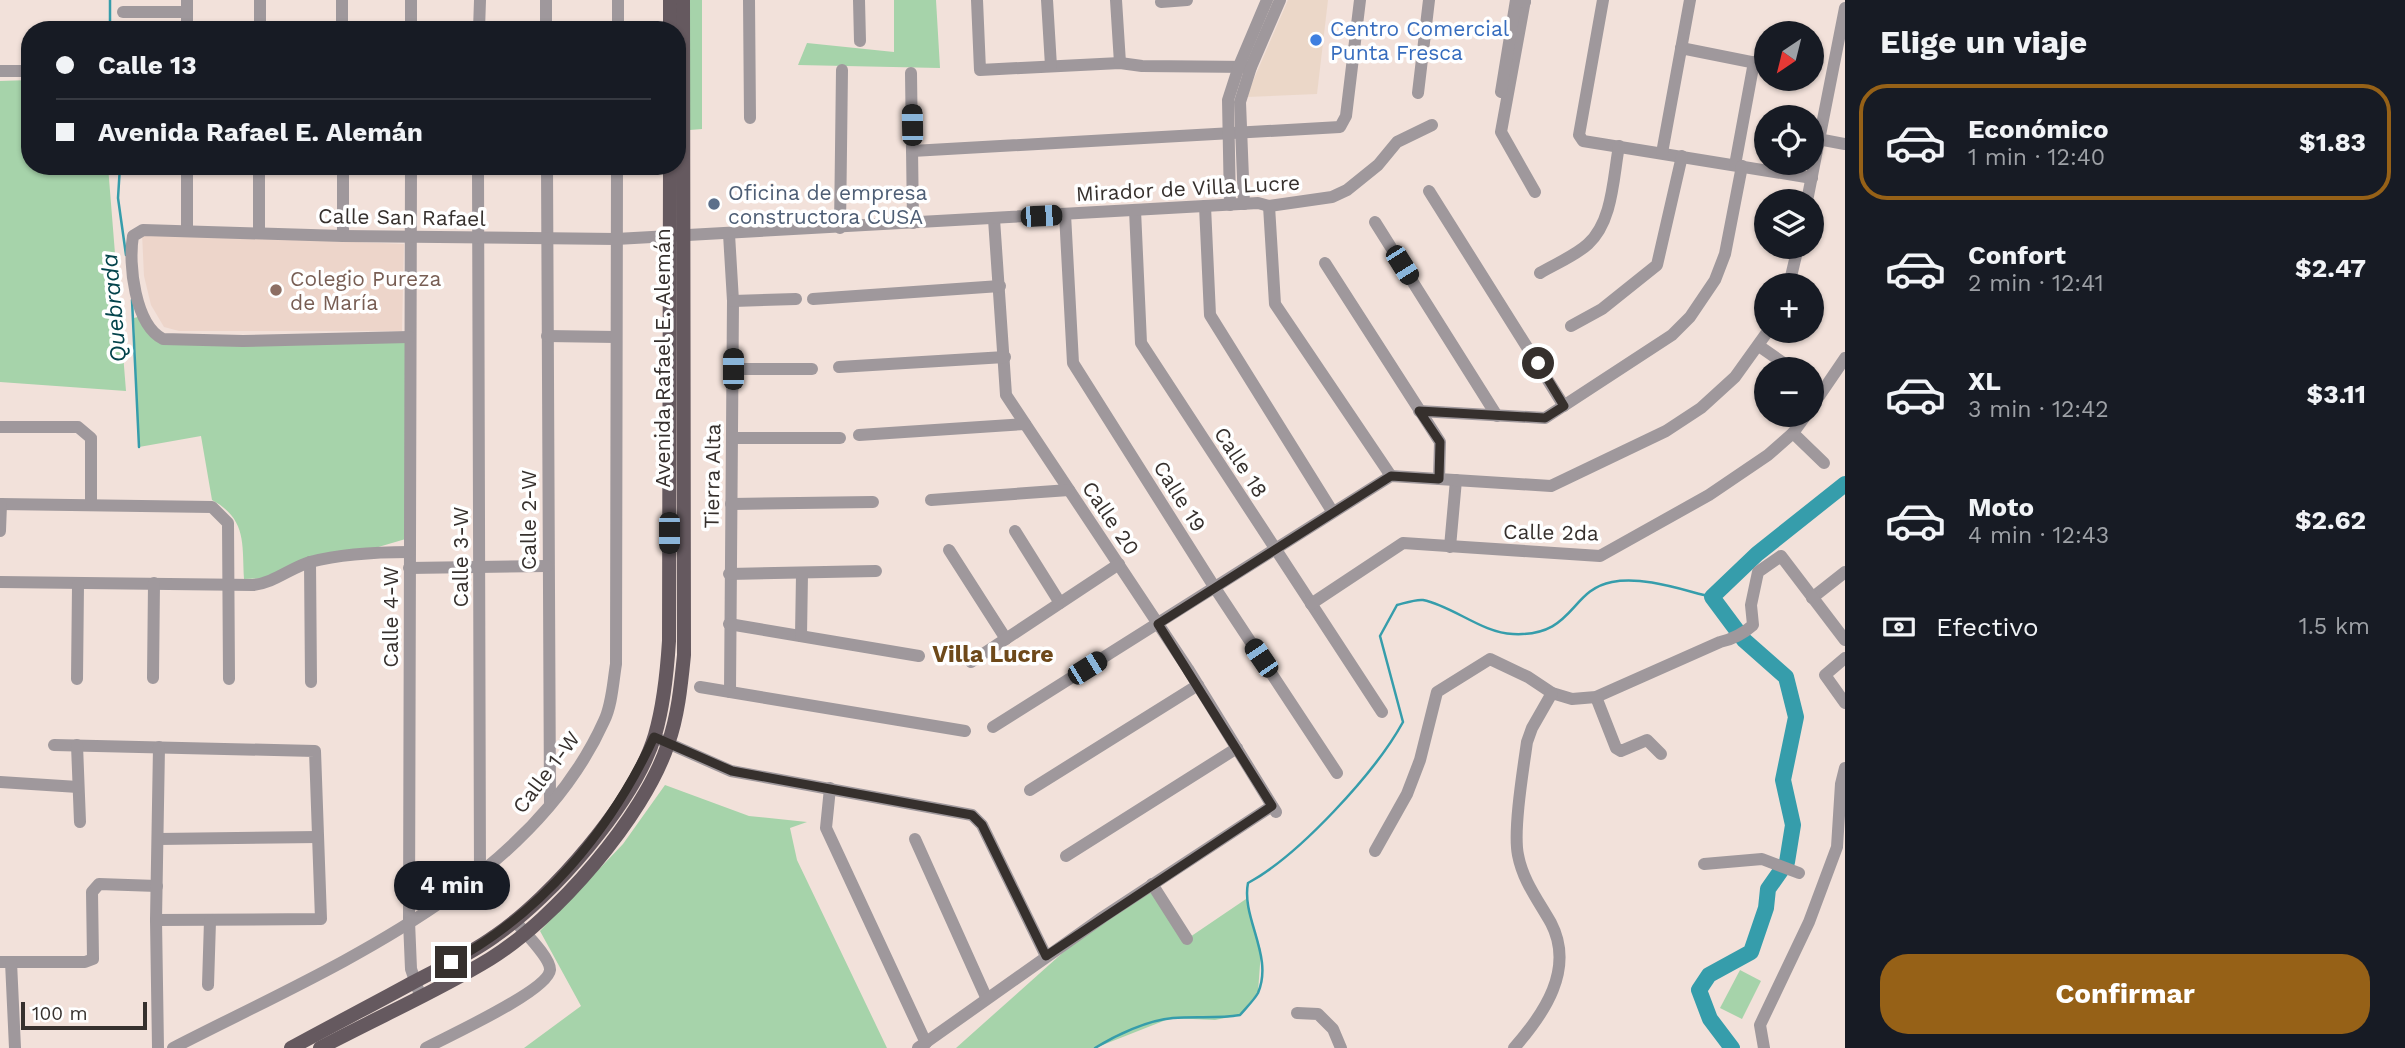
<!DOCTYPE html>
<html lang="es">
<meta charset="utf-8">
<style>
body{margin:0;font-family:"Work Sans",sans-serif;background:#242831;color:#f1f3f6;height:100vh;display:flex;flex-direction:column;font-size:26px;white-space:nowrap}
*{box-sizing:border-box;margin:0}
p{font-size:23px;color:#9ea1a6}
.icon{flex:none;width:38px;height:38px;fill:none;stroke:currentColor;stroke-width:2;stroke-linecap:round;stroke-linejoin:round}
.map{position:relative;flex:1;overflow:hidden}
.panel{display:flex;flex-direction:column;background:#171b24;width:560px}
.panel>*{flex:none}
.hud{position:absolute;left:21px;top:21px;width:665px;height:154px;border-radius:28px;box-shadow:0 2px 5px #0004;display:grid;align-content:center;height:154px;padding:0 35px;background:#171b24}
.needle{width:46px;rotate:215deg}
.fabs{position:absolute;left:1754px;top:21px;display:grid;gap:14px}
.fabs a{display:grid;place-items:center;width:70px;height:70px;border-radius:50%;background:#171b24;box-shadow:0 2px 5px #0004;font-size:35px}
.scale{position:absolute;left:21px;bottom:18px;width:126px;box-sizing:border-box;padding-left:7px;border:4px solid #36302d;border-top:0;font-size:19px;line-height:24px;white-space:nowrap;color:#36302d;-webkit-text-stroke:5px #fff;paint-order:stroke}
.end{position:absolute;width:32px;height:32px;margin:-16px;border:9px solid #36302d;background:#fff;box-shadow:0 0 0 4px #fff}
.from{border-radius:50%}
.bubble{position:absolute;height:49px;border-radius:24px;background:#171b24;box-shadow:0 2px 5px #0004;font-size:23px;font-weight:700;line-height:49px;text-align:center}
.car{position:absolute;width:21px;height:42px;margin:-21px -10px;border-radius:9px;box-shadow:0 0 5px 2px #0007;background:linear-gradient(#222 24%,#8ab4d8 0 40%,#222 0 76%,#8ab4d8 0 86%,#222 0)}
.hud b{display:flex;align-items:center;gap:24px;height:66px;font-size:26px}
.hud b+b{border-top:2px solid #363941}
.hud i{width:18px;height:18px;background:#f1f3f6}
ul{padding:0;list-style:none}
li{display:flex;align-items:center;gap:21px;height:116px;margin:0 14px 10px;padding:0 21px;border:4px solid transparent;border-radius:28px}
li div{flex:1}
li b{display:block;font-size:26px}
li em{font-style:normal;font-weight:700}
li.on{border-color:#966117}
li>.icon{width:63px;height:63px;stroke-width:1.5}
h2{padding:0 35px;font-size:32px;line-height:84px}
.pay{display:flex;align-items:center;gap:18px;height:77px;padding:0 35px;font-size:26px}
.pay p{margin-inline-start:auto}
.cta{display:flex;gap:14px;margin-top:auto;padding:14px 35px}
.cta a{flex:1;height:80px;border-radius:28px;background:#966117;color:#fff;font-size:28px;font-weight:700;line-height:80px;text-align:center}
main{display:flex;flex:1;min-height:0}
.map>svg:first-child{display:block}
.commercial{fill:#ebd7c8}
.built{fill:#edd5ca}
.green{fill:#a6d3aa}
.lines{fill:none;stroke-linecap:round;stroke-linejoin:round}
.stream{stroke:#369dab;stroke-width:2.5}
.river{stroke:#369dab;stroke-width:16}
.minor{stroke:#9f989c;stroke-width:12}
.major{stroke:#65595f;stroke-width:14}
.route{stroke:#36302d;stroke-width:9}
.shop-dot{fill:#3f7fe0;stroke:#fff;stroke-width:2.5}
.service-dot{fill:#5c6f8a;stroke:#fff;stroke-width:2.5}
.education-dot{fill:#8d6e63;stroke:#fff;stroke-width:2.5}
.labels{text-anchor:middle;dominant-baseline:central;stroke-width:7;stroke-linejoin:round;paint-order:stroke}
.shop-label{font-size:21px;fill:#366cbe;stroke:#fff;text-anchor:start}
.street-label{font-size:21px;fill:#36302d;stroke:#fff}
.service-label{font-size:21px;fill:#4e5e75;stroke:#fff;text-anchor:start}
.education-label{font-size:21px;fill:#785e54;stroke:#fff;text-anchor:start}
.water-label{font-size:23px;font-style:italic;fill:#03434b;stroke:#fff}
.neighbourhood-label{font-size:23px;font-weight:bold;fill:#6e491a;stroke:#fff}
</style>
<main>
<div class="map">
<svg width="1845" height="1048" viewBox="0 0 1845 1048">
<rect width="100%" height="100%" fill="#f2e1da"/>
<polygon class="commercial" points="1288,0 1328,0 1317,94 1246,97"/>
<polygon class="built" points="142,233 404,244 402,331 179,331 164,327 151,305 144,276"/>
<g class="green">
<polygon points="689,0 702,0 702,129 690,130"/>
<polygon points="894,0 936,0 940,68 798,65 807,43 894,52"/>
<polygon points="30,80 30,166 108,166 126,391 0,382 0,81"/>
<path d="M141,316L157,336L409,337V538L273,578L244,579C242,544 247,519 212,500L201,436L139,447L134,318Z"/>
<polygon points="665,785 749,816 807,822 790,828 797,860 887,1048 524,1048 581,1006 540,931 623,844"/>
<polygon points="1152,884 1187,939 1246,899 1261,951 1258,992 1240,1015 1215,1020 1171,1018 1095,1048 956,1048 1068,948"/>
<polygon points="1740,970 1761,981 1742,1019 1720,1008"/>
</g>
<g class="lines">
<g class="stream">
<polyline points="110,30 110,0"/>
<polyline points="120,166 118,198 126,255"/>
<polyline points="132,300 139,447"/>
<path d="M1095,1048C1116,1035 1148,1020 1173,1018C1196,1016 1217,1019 1240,1015C1246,1008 1254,1000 1258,993C1274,956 1241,918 1248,883C1298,856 1375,773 1403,722L1380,636L1397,605C1405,603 1416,599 1423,600C1453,606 1482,633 1513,634C1575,637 1569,590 1612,582C1644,576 1682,590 1712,597"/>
</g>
<polyline class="river" points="1732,1048 1710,1019 1699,990 1709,975 1751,952 1766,908 1768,889 1787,862 1793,825 1783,780 1796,717 1786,677 1744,640 1712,597 1757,554 1845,484"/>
<g class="minor">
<polyline points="187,0 187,30"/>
<polyline points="342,0 342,30"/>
<polyline points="546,0 546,30"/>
<polyline points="749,0 750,118"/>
<polyline points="859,0 860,41"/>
<polyline points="977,0 980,70 1120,63 1142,66 1251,67"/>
<polyline points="1047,0 1051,66"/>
<polyline points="1116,0 1120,63"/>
<polyline points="1525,0 1501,132 1535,192"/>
<polyline points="1603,0 1579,135 1583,141 1812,178"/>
<polyline points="1161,2 1187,0"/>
<polyline points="123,12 187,12"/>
<polyline points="260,30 260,0"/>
<polyline points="411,30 411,0"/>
<polyline points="479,30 480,0"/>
<polyline points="618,30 618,0"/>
<polyline points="1681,48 1766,65"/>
<polyline points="0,71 30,71"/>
<polyline points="911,73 913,223"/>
<polyline points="1501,92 1516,0 1525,2"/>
<polyline points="1418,93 1429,0"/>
<polyline points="1818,139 1845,144"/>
<polyline points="912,151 1340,127 1346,116 1360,0"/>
<polyline points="1662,153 1690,0"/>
<polyline points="1735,165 1754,62"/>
<polyline points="187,166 187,230"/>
<polyline points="411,166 409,921 411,969 420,995"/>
<polyline points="478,166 480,876"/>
<polyline points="547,166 550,803"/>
<polyline points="1429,191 1564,406"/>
<polyline points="1807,201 1845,8"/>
<polyline points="1244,204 1240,102 1251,67 1280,0"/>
<polyline points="1230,205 1228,100 1239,66 1267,0"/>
<polyline points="1205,206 1210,315 1332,511"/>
<polyline points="1269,206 1275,304 1391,476"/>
<polyline points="1135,210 1141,343 1382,712"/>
<polyline points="1065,214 1073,363 1215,588 1337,773"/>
<polyline points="994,219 1006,395 1188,669 1276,812"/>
<polyline points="1375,222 1497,416"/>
<polyline points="840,228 842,70"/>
<polyline points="259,233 259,166"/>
<polyline points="729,234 733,301 730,692"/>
<polyline points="343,236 343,166"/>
<polyline points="1325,263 1440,442 1439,479"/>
<path d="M1540,273C1555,264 1575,256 1588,244C1613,221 1613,178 1619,146"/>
<polyline points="1789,285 1798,247"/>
<polyline points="813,299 1000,286"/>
<polyline points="733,301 796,299"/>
<polyline points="1571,326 1602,309 1657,265 1682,156"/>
<polyline points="547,336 616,337"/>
<path d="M409,337L243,341L163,339C135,325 128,264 133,236L143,230L343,236L616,239L1258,203L1269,206L1332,197L1347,190L1378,165L1397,142L1432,125"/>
<polyline points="1759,346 1792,369"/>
<polyline points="839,367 1005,357"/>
<polyline points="732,369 812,369"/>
<polyline points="1811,408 1845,358"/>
<polyline points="1419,411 1545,418 1672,335 1690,317 1715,280 1725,254 1742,166"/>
<polyline points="0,427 78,427 91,438 91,504"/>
<polyline points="1793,433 1824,463"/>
<polyline points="859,435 1025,424"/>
<polyline points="732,438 840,438"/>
<polyline points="931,500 1069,490"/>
<polyline points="0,504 212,507 228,523 229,679"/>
<polyline points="731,504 873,502"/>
<polyline points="0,531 1,504"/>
<polyline points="1015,531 1060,603"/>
<polyline points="1450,547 1456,480"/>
<polyline points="949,550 1006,639"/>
<polyline points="310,562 311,682"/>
<polyline points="409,568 547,566"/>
<polyline points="729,574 876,571"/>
<path d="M0,582L253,585C274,583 290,568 310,562C341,554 377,552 409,552"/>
<polyline points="1812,598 1845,572"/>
<polyline points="1311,604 1403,543 1600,556 1709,495 1768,455 1793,433 1806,415"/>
<polyline points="729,624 919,656"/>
<polyline points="801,636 802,574"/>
<polyline points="1845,658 1825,675 1845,703"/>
<polyline points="971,662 1119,564"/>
<polyline points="153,678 154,583"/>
<polyline points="77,679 78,585"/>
<polyline points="700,687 965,731"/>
<polyline points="1596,697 1616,748 1621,751 1647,740 1661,754"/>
<polyline points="993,727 1391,476 1551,486 1666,431 1701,408 1735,377 1768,331"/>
<polyline points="654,737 731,771 972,815 982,825 1046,956"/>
<polyline points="54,745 315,751 321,919 156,920"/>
<polyline points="77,745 80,822"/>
<polyline points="0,782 78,787"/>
<polyline points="830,788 826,828 926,1043"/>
<polyline points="1030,790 1198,685"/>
<polyline points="158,839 318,837"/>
<polyline points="915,839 986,997"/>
<path d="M1375,851L1407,794L1420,760L1437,692L1490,659L1528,677L1552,693L1572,699L1596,697L1720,642C1734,639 1743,634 1753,625L1751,605L1758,572L1781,556L1845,640"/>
<polyline points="1066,856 1237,748"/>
<polyline points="1704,864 1762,859 1799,873"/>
<polyline points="1152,884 1187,939"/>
<polyline points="0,962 85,962 93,959 92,892 99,884 157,886"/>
<polyline points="11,962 15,1048"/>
<polyline points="208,985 210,921"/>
<polyline points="1297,1013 1318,1014 1333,1029 1341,1048"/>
<polyline points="158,1048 156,920 159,747"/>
<path d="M173,1048C326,969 529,888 604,721C612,705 613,682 616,664L617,166"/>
<path d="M426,1048C448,1036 548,991 550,970C551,958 523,931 515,921"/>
<polyline points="918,1048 1103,917 1272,806"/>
<path d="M1514,1048C1544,1014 1575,969 1551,923C1538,900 1523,881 1518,855C1513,831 1523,770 1527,742L1532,728L1552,693"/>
<polyline points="1764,1048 1760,1025 1809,922 1837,847 1841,784 1845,768"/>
</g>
<g class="major">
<polyline points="670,0 670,30"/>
<path d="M291,1048C331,1026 372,1005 412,983C440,968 469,955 495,936C552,897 635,802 655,735C664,704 667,673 669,641L670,166"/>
<path d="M320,1048C376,1018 436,992 490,959C555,919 644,817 668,744C678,716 681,685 684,655L683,0"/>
</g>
</g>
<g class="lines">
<path class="route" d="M451,962C542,913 611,830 654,737L732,771L972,815L982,825L1046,956L1272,806L1158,624L1391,476L1439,479L1440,442L1419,411L1545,418L1564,406L1538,363"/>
</g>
<circle class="shop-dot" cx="1316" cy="40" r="7"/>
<circle class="service-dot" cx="714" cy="204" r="7"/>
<circle class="education-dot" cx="276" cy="290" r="7"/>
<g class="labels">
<g class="shop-label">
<text x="1330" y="28">Centro Comercial<tspan x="1330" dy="24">Punta Fresca</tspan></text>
</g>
<g class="street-label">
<text transform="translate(1188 188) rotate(-3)">Mirador de Villa Lucre</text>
<text transform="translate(402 217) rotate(1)">Calle San Rafael</text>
<text transform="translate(662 358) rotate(-90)">Avenida Rafael E. Alemán</text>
<text transform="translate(1241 462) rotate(57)">Calle 18</text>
<text transform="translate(712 476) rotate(-89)">Tierra Alta</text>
<text transform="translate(1180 496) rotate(58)">Calle 19</text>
<text transform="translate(1111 518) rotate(56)">Calle 20</text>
<text transform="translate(528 520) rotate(-90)">Calle 2-W</text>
<text transform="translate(1551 532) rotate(1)">Calle 2da</text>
<text transform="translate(460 557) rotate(-90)">Calle 3-W</text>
<text transform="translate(390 617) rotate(-90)">Calle 4-W</text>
<text transform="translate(546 772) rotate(-53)">Calle 1-W</text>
</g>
<g class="service-label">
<text x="728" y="192">Oficina de empresa<tspan x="728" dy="24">constructora CUSA</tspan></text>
</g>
<g class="education-label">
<text x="290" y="278">Colegio Pureza<tspan x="290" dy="24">de María</tspan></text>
</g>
<g class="water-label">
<text transform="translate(114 308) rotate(-95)">Quebrada</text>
</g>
<g class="neighbourhood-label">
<text x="993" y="654">Villa Lucre</text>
</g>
</g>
</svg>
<div class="fabs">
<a><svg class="needle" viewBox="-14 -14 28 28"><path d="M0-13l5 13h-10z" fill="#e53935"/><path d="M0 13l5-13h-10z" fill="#9ea1a6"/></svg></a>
<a><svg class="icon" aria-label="locate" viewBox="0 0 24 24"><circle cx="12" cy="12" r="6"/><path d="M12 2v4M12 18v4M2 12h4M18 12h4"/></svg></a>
<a><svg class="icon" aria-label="layers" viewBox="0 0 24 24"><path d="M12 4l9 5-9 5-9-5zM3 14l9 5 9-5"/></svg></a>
<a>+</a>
<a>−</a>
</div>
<div class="scale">100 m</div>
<i class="end from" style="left:1538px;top:363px"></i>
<i class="end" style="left:451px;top:962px"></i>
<div class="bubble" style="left:394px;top:861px;width:116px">4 min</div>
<i class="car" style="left:912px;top:125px;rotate:359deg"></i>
<i class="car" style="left:1041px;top:216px;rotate:87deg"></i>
<i class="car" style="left:1402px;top:265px;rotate:148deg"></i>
<i class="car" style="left:733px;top:369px;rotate:0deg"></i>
<i class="car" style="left:669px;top:533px;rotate:180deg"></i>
<i class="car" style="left:1261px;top:658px;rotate:326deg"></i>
<i class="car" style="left:1087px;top:668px;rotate:58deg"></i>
<div class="hud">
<b><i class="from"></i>Calle 13</b>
<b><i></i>Avenida Rafael E. Alemán</b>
</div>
</div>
<section class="panel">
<h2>Elige un viaje</h2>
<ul>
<li class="on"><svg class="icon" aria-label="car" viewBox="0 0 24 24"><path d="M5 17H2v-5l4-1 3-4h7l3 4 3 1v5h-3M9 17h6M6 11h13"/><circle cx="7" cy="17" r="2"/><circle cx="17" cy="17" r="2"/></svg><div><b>Económico</b><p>1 min · 12:40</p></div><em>$1.83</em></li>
<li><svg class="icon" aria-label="car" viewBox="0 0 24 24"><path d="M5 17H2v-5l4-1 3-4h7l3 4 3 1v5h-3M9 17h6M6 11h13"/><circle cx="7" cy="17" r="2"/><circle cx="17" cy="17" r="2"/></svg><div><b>Confort</b><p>2 min · 12:41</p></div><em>$2.47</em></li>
<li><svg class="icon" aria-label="car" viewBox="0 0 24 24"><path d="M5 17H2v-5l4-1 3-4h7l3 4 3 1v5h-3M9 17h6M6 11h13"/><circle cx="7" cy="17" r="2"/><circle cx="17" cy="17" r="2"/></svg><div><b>XL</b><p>3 min · 12:42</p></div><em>$3.11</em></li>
<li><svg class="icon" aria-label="car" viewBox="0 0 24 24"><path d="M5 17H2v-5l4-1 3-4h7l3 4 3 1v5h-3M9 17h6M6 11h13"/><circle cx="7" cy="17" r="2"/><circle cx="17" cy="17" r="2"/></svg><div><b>Moto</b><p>4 min · 12:43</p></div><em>$2.62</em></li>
</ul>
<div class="pay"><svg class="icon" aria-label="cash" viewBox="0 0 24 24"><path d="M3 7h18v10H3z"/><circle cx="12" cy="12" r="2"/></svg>Efectivo<p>1.5 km</p></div>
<div class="cta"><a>Confirmar</a></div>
</section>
</main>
